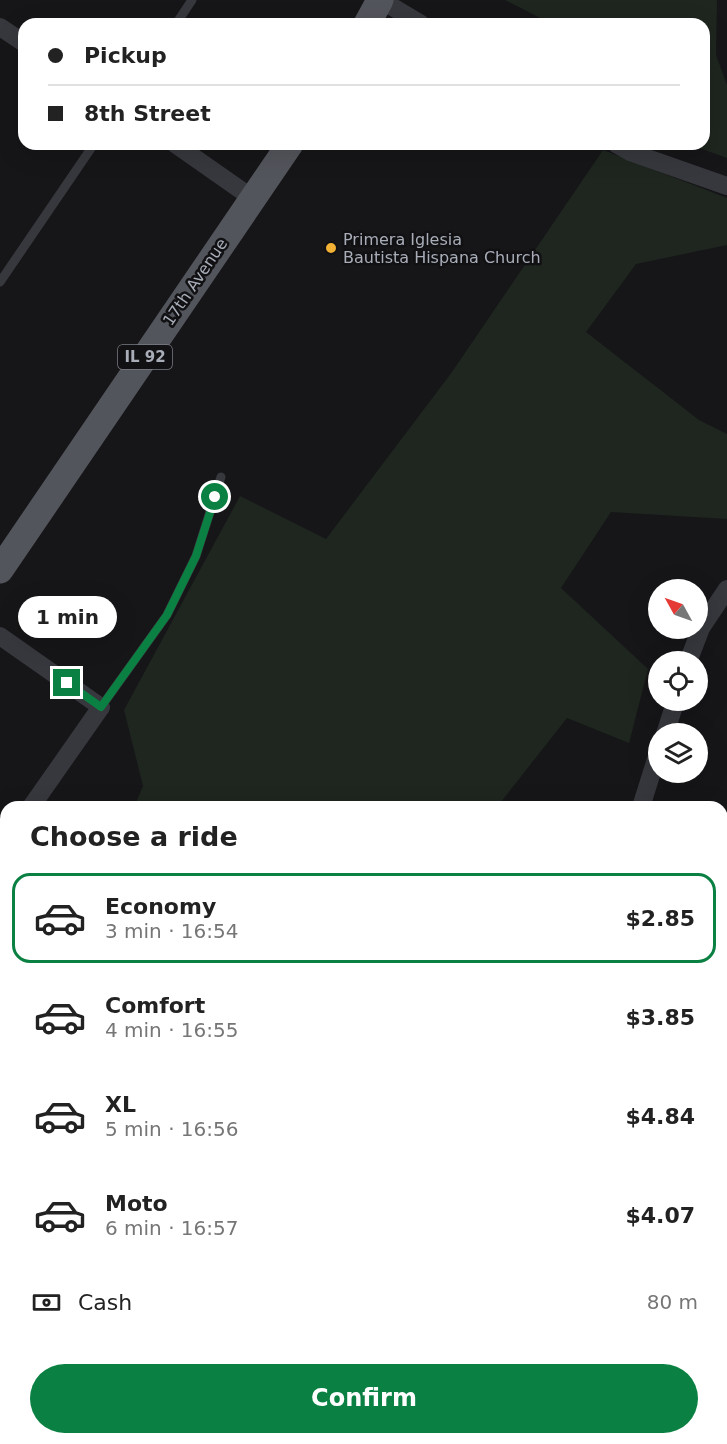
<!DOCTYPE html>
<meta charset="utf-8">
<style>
body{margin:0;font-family:"DejaVu Sans",sans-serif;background:#f2f2f2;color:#222;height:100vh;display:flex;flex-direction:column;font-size:22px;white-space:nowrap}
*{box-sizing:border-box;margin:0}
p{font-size:20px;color:#767676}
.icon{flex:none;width:33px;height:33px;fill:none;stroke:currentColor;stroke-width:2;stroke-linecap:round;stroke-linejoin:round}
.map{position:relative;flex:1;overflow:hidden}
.drawer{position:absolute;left:0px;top:801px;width:728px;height:644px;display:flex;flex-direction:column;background:#fff;border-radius:18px 18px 0 0;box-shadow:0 6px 24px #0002}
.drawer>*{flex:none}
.banner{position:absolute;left:18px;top:18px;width:692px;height:132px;border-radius:18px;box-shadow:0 6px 24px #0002;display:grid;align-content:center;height:132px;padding:0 30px;background:#fff}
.needle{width:39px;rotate:310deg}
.buttons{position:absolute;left:648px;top:579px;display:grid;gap:12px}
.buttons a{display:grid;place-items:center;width:60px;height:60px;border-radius:50%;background:#fff;box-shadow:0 6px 24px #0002;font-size:30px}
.end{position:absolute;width:27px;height:27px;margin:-14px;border:8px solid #0b8043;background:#fff;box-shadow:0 0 0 3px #fff}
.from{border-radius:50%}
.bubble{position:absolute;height:42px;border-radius:21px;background:#fff;box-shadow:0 6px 24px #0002;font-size:20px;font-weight:600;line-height:42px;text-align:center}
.banner b{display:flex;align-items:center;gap:21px;height:57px;font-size:22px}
.banner b+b{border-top:2px solid #e0e0e0}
.banner i{width:15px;height:15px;background:#222}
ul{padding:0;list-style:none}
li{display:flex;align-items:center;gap:18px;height:90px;margin:0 12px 9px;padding:0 18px;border:3px solid transparent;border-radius:18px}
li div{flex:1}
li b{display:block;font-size:22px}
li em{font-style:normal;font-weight:600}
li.on{border-color:#0b8043}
li>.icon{width:54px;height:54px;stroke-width:1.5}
h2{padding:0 30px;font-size:27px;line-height:72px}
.pay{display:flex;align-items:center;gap:15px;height:66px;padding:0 30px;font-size:22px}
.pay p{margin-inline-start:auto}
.action{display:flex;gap:12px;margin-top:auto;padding:12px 30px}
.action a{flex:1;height:69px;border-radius:36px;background:#0b8043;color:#fff;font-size:24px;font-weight:600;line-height:69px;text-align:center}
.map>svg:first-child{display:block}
.green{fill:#1e261f}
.building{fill:#404145;stroke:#303034;stroke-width:1.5}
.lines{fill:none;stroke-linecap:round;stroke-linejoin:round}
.service{stroke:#37383d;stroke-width:9}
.minor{stroke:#37383d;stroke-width:18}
.secondary{stroke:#45474d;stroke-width:26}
.primary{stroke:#53555c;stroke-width:27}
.route{stroke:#0b8043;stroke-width:8}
.poi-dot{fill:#f2b134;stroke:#111113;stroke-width:2}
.labels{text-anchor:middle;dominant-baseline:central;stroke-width:5;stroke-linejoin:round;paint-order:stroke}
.shield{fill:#111113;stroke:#7b7e86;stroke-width:1.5}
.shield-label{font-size:15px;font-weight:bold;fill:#a8adb8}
.poi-label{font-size:16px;fill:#a8adb8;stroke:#111113;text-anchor:start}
.street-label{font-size:16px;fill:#a8adb8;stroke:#111113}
</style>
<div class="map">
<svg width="727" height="1444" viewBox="0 0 727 1444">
<rect width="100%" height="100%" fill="#161618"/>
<g class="green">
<polygon points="505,0 717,0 716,55 727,85 727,158 688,144 704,144 704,24 552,24"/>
<polygon points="603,150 727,198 727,245 636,264 586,332 699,420 727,434 727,519 611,512 561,588 648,669 629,743 567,718 497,807 134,807 143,786 124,710 240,496 326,539 452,372"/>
<polygon points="6,1052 6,1138 0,1131 0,1062"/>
<polygon points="6,1190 6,1248 2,1255 6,1263 6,1364 0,1358 0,1191"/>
</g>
<polygon class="building" points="151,1438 223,1438 218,1444 158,1444"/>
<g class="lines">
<g class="service">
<polyline points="176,24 192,0"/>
<polyline points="0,282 94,144"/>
<polyline points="101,707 167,615 196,556 221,477"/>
<polyline points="0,1167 6,1167"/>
<polyline points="722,1382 727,1375"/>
<polyline points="672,1444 676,1438"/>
</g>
<g class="minor">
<polyline points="381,0 421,24"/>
<polyline points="0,27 24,43"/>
<polyline points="175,144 252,198"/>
<polyline points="616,144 630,152 727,186"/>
<polyline points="0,636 101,707 31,807"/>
<polyline points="688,662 701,628 727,589"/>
<polyline points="665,734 676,700"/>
<polyline points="641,807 658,753"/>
<polyline points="0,852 6,844"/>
<polyline points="722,977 727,982"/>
<polyline points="722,1106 727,1099"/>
<polyline points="655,1438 661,1444"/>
<polyline points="454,1444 458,1438"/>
</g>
<g class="secondary">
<polyline points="0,1421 6,1427"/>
<polyline points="19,1438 25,1444"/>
</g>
<g class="primary">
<polyline points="367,24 380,0"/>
<polyline points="0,570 290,144"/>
</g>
</g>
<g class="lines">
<polyline class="route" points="67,683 101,707 167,615 196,556 215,497"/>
</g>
<circle class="poi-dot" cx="331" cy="248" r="6"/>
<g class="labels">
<rect class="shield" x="118" y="345" width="54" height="24" rx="4.5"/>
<g class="shield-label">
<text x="145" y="357">IL 92</text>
</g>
<g class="poi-label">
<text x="343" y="239">Primera Iglesia<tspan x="343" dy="18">Bautista Hispana Church</tspan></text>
</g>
<g class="street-label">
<text transform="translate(195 282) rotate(-56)">17th Avenue</text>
</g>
</g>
</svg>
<div class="buttons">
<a><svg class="needle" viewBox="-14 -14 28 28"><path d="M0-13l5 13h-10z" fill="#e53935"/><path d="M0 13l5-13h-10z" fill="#767676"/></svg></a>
<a><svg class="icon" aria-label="locate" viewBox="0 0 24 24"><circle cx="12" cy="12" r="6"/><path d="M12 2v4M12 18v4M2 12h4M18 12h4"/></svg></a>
<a><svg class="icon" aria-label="layers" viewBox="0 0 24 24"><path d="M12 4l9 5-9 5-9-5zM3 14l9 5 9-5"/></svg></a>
</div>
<i class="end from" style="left:215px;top:497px"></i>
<i class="end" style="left:67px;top:683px"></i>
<div class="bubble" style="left:18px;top:596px;width:99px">1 min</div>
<div class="banner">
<b><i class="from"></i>Pickup</b>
<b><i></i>8th Street</b>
</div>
<section class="drawer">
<h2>Choose a ride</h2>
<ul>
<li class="on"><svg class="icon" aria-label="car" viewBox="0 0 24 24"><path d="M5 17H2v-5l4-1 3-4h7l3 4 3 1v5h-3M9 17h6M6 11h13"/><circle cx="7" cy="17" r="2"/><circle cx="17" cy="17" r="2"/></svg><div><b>Economy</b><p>3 min · 16:54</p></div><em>$2.85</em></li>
<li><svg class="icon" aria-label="car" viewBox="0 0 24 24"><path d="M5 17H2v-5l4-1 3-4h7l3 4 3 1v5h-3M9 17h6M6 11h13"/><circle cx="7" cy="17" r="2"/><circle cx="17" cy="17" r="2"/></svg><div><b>Comfort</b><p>4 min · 16:55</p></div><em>$3.85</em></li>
<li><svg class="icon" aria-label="car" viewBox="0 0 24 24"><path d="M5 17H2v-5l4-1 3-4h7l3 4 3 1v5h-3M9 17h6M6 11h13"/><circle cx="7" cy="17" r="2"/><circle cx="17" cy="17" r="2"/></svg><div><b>XL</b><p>5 min · 16:56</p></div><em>$4.84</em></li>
<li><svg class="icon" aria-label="car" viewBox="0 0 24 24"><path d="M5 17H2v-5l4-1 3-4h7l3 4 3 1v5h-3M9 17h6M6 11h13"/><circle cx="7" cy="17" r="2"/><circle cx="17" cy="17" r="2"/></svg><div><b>Moto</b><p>6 min · 16:57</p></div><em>$4.07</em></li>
</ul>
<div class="pay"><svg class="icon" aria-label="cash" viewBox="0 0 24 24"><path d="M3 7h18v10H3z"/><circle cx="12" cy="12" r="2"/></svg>Cash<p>80 m</p></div>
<div class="action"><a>Confirm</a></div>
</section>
</div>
